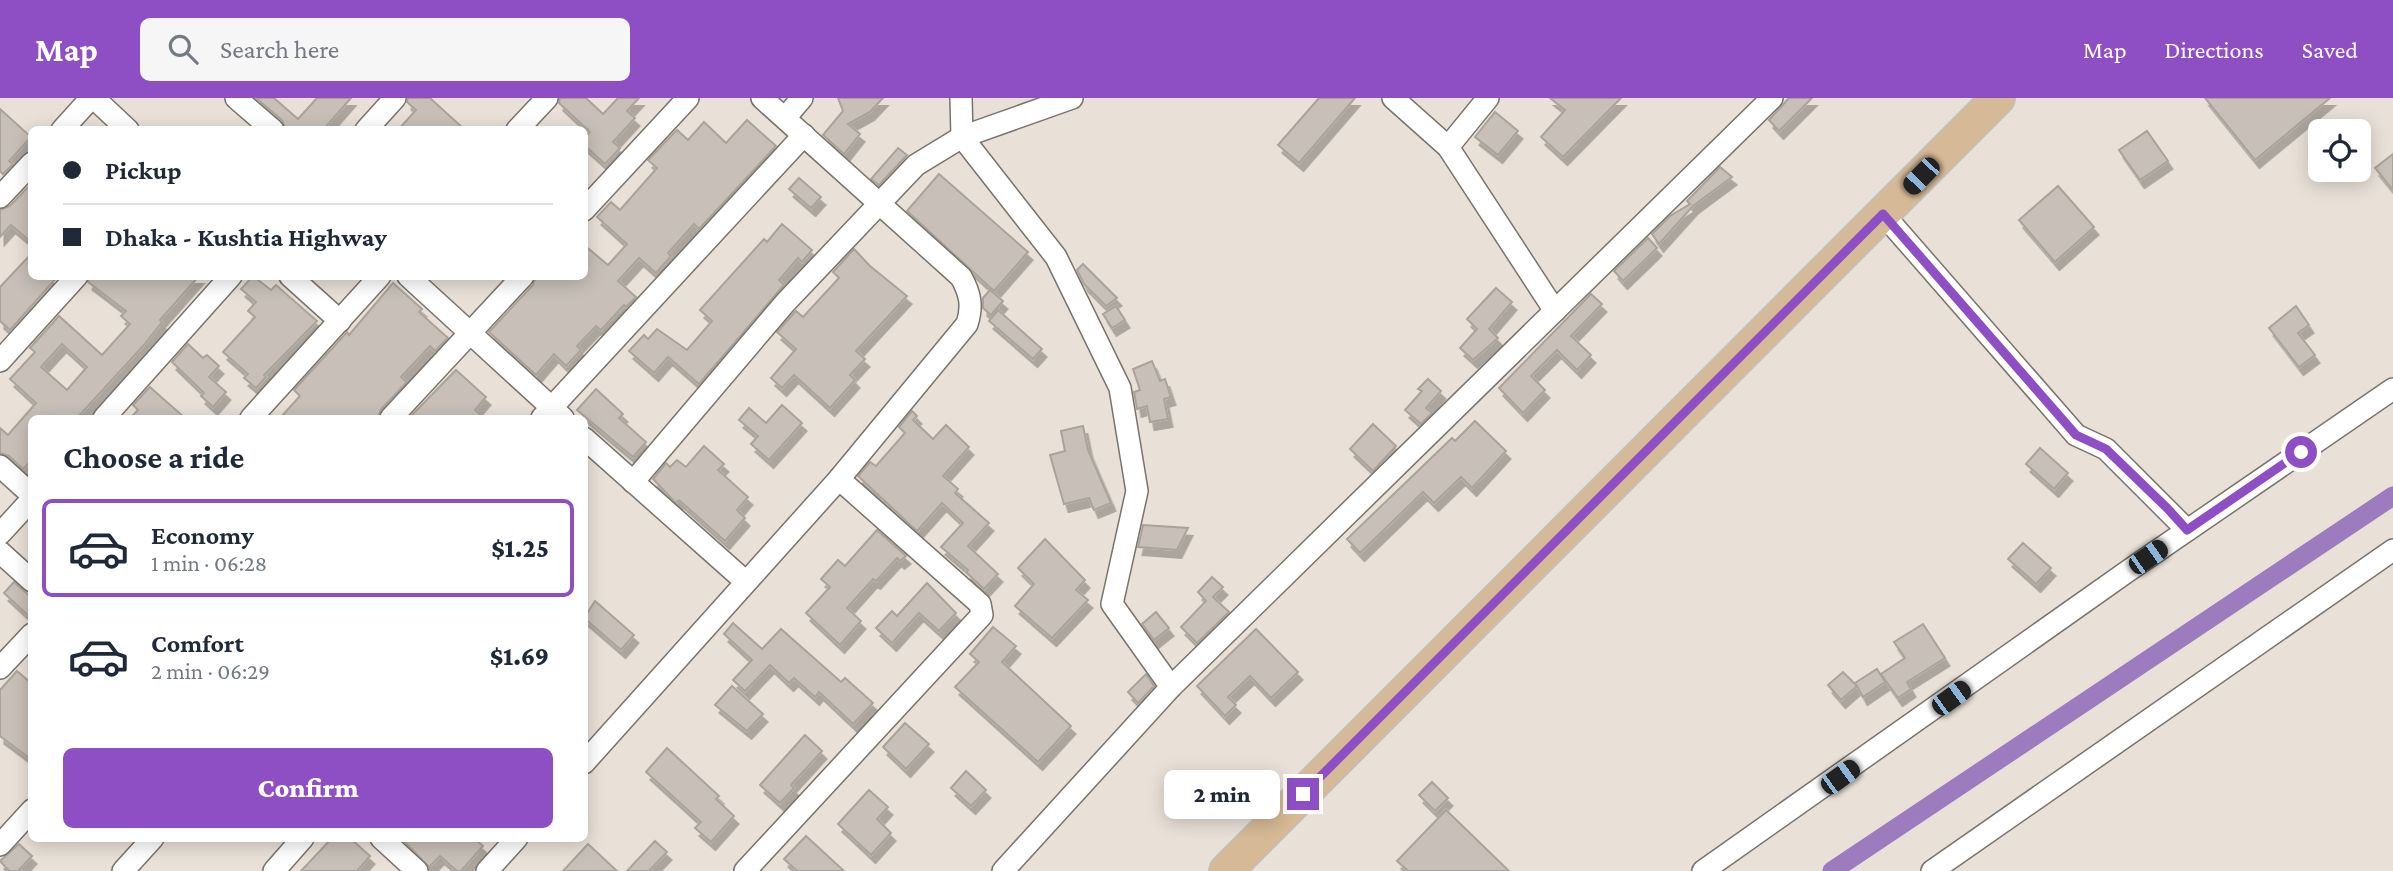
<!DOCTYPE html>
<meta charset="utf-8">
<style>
body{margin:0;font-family:"Crimson Pro",serif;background:#f6f6f7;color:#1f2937;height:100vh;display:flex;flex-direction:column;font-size:26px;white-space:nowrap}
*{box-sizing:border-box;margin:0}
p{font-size:23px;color:#747a83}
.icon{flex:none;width:38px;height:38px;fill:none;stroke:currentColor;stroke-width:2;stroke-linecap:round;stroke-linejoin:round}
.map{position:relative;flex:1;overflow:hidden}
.side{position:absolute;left:28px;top:317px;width:560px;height:427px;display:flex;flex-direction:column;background:#fff;border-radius:10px;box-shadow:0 4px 18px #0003}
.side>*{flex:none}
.hud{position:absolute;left:28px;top:28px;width:560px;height:154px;border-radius:10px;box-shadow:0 4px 18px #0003;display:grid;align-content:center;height:154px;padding:0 35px;background:#fff}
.fabs{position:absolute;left:2308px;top:21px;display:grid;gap:14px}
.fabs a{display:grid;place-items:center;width:63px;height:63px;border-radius:10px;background:#fff;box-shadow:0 4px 18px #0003;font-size:35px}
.end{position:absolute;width:32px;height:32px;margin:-16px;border:9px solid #8f4fc4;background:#fff;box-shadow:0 0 0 4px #fff}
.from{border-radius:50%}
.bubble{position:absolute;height:49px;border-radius:10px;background:#fff;box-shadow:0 4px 18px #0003;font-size:23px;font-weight:800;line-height:49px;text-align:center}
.car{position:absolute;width:21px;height:42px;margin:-21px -10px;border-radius:9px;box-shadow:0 0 5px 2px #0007;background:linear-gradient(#222 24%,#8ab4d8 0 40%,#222 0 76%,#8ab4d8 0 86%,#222 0)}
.hud b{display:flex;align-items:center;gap:24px;height:66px;font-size:26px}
.hud b+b{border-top:2px solid #e0e1e3}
.hud i{width:18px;height:18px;background:#1f2937}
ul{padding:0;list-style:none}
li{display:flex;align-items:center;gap:21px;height:98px;margin:0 14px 10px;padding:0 21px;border:4px solid transparent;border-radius:10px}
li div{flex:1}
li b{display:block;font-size:26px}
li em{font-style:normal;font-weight:800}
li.active{border-color:#8f4fc4}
li>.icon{width:63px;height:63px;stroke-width:1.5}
h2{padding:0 35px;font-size:32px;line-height:84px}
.cta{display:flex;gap:14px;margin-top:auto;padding:14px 35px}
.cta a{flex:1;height:80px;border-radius:10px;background:#8f4fc4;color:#fff;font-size:28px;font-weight:800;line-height:80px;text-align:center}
header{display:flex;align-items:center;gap:42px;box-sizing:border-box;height:98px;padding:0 35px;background:#8f4fc4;color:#fff}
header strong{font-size:33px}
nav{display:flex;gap:38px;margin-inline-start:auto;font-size:24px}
.search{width:490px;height:63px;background:#f6f6f7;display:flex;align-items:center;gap:18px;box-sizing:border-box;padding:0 24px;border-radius:10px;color:#747a83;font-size:26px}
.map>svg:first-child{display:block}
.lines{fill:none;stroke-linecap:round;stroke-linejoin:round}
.canal{stroke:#9d7bbf;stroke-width:19}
.building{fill:#c8c0b8;stroke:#aaa39a;stroke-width:2;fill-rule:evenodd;filter:url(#shadow)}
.minor-casing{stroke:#7a736b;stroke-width:24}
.primary-casing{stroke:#c1c0bf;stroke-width:36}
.minor{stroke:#fff;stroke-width:21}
.primary{stroke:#d6b996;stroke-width:33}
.route{stroke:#8f4fc4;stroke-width:9}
</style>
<header>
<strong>Map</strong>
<div class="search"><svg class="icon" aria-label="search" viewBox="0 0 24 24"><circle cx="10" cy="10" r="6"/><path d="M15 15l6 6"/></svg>Search here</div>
<nav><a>Map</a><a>Directions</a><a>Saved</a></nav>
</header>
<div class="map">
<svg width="2393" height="773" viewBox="0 0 2393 773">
<defs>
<filter id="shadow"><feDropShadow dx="4.5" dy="8" stdDeviation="0" flood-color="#0004"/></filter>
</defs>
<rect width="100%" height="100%" fill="#e9e1d8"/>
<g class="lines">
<polyline class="canal" points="1832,773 2393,398"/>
</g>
<g class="building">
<polygon points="256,0 274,0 298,21 317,0 351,0 323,32 286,32 282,22"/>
<polygon points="408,0 430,0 465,32 398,32 416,12 407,4"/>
<polygon points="560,0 586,0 603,16 618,0 639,0 627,13 635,20 613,44 620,50 605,66 584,47 584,40 590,34 559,5"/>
<polygon points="838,0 883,0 870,14 848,26 860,36 844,56 823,37 843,13"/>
<polygon points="1319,0 1355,0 1299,65 1278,47"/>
<polygon points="1550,0 1621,0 1563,59 1541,39 1565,12"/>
<polygon points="1789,0 1812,0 1779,33 1769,22"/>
<polygon points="2205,0 2330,0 2255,62"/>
<polygon points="0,11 31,39 9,63 13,66 3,76 0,73"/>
<polygon points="1495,14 1518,33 1498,57 1475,39"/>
<polygon points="747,22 776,48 699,131 694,126 668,155 671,158 656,175 639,160 618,183 636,199 626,209 624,207 601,232 596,228 577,248 581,252 566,268 554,256 536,277 489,234 533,187 536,178 584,178 584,147 608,167 627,146 597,119 611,104 620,112 657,70 648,62 677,32 688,42 704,24 726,45"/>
<polygon points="2147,33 2168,63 2140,82 2119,52"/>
<polygon points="898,50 907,57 879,87 871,81"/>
<polygon points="2393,56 2393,92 2375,70"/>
<polygon points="1720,69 1732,79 1693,108 1659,146 1652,136 1670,118 1690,106 1687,103"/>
<polygon points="939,76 1028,154 994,193 907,113"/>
<polygon points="799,80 821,99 811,110 789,91"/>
<polygon points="32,85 32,145 11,127 0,139 0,112 10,108"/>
<polygon points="2058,88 2094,129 2055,164 2019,122"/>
<polygon points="782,126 812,152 802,164 798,160 779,182 784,187 699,286 668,259 654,275 629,253 644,237 648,241 657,231 687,252 712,223 700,212 764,141 767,144"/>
<polygon points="1648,140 1657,150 1623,183 1614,173"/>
<polygon points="854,151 870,168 907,198 856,253 865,261 850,277 855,282 830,310 794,277 782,290 771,280 796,251 777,234 796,213 803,219 839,180 833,174"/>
<polygon points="32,155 32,178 58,178 10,232 0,223 0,189"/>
<polygon points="1083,166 1117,200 1106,208 1084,186 1077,172"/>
<path d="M90,178H199L160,222L162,224L143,248L77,320H32V362L23,371L9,358L0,355V330L8,337L36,305L10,281L35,254L30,250L59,218L102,257L130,226L121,218L126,213L88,184ZM62,246L87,269L67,292L41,269Z"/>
<polygon points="253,178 271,192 276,187 317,223 264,277 266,279 256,290 244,280 248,276 223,254 255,219 248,213 256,204 241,191"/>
<polygon points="393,185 422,211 419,214 448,240 435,253 430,248 401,279 407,284 381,311 378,320 280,320 300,298 294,292 347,234 349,237"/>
<polygon points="1496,190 1512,204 1489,231 1498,240 1473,262 1460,250 1477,231 1467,221"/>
<polygon points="990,192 1003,203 991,217 983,210 983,200"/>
<polygon points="1591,196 1602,206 1571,238 1591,257 1577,272 1557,252 1531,278 1545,292 1523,315 1499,290"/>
<polygon points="1116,208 1125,222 1112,230 1103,216"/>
<polygon points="2296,208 2309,227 2298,235 2315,257 2299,269 2269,230"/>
<polygon points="998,212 1042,251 1033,261 989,223"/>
<polygon points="188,246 203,260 207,257 219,268 209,279 226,294 213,309 201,298 204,295 172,264"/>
<polygon points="1152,263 1160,283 1165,281 1171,299 1164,301 1168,321 1150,324 1147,308 1137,311 1134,294 1140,292 1133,271"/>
<polygon points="456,272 486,299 475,312 484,320 409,320"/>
<polygon points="1428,281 1441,293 1426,310 1432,315 1421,326 1405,312 1422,293 1418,291"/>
<polygon points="150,289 160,298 185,320 130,320 138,312 133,307"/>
<polygon points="596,291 623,316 619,320 646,344 633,359 577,312"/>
<polygon points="782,307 802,325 769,362 751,346 758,338 739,322 749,310 766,325"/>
<polygon points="912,313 917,318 913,322 933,341 946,327 969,349 943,378 958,391 955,395 989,425 968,448 998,476 984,491 966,474 968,472 941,449 963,425 942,405 917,433 858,378 870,364 876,368 905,335 899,329"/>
<polygon points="1475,323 1506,353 1472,390 1461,379 1434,405 1423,394 1360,455 1347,441 1452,340 1455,343"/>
<polygon points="1373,326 1396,348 1373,373 1350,351"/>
<polygon points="1083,328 1088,352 1111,405 1094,412 1089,400 1064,406 1050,357 1065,353 1061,333"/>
<polygon points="704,348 724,366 718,372 748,399 737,412 745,420 725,443 679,402 676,405 653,381 666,365 670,369 677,362 686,369"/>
<polygon points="2040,350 2068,375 2054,391 2026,366"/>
<polygon points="1143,427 1188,430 1177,452 1138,449"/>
<polygon points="877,432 906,458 900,463 897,460 876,483 873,481 847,510 861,523 840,547 806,515 830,489 821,481 838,462 845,468"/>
<polygon points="1045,441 1085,482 1076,492 1088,502 1052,540 1015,508 1034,486 1018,470"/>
<polygon points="2023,445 2051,470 2036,486 2008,461"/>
<polygon points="1212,479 1223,489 1213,499 1229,514 1197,545 1181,529 1206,503 1198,494"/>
<polygon points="14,484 32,500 32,521 4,495"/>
<polygon points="927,485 956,515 939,533 919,515 892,545 876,530 892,513 897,518"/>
<polygon points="595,503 634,537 621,552 584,520"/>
<polygon points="1156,514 1169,530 1154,542 1142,526"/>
<polygon points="733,525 762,551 781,531 841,584 845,580 873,605 853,626 819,594 815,599 794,580 789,585 770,567 745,593 733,582 752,562 724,536"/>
<polygon points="1923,526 1945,560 1907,584 1911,591 1898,600 1881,576 1905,560 1894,544"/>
<polygon points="993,529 1016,548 1002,564 1071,628 1038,664 955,589 979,564 970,556"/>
<polygon points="1256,531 1298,574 1271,600 1250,578 1228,599 1236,607 1225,618 1197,588"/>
<polygon points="1877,571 1885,584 1863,599 1857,588 1841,602 1828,587 1843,574 1857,588 1855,585"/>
<polygon points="17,573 32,586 32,662 0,638 0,592"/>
<polygon points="1146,576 1154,588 1138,605 1128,594"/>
<polygon points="732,588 763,616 747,633 715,607"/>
<polygon points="905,625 929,646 906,671 883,649"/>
<polygon points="805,637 822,653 791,687 794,690 780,705 760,687"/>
<polygon points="667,650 719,698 716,701 734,718 711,744 695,730 701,724 646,674"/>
<polygon points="966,673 986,692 971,708 951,690"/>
<polygon points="1432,684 1448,700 1435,713 1419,697"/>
<polygon points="869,692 888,709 877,721 891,735 871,757 838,726"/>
<polygon points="1446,712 1509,773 1408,773 1397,763"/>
<polygon points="806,738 844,773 797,773 784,761"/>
<polygon points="332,740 350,740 370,758 357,773 301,773"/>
<polygon points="401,740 474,740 483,748 461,773 457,773 440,758 429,769"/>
<polygon points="655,743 667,754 649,773 627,773"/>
<polygon points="19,746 32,758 18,773 9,773 0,763"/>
<polygon points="588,746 617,773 563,773"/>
</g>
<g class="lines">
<defs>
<g id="minor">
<polyline points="94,0 128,32"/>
<polyline points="236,0 273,32"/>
<polyline points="961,0 962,39 1056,159 1120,290 1137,393 1112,506 1171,589"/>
<polyline points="1393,0 1448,49 1555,213"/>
<polyline points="785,20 802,0"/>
<polyline points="62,32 91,0"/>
<polyline points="366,32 395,0"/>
<polyline points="517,32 547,0"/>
<polyline points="1448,49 1488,0"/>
<polyline points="0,99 32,65"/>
<polyline points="584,112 688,0"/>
<polyline points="1883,116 2076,337 2106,351 2187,432"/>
<polyline points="290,178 340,223"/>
<polyline points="408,178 563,320"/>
<polyline points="0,263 77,178"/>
<polyline points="104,320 231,178"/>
<polyline points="251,320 380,178"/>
<polyline points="391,320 523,178"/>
<polyline points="542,320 804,37"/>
<polyline points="584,340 746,484"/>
<polyline points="0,368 32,397"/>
<polyline points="633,384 785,205 916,67 962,39 1072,0"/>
<polyline points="0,436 32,401"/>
<polyline points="0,454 32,483"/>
<polyline points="0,570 32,536"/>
<path d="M584,665L839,381L967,226C973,208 970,195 961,179L762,0"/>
<polyline points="381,740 417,773"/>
<polyline points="0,747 32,712"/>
<polyline points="123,773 153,740"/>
<polyline points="274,773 303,740"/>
<polyline points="487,773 517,740"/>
<polyline points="745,773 982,517 980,506 839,381"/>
<polyline points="1003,773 1171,589 1772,0"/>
<polyline points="1703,773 2128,473 2393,291"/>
<polyline points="1932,773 2393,452"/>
</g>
<polyline id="primary" points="1226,773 1998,0"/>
</defs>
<use href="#minor" class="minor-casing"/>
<use href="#primary" class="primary-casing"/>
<use href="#minor" class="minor"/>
<use href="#primary" class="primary"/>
</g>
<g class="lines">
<polyline class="route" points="1303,696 1883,116 2076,337 2106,351 2168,411 2187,432 2301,354"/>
</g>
</svg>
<div class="fabs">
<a><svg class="icon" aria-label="locate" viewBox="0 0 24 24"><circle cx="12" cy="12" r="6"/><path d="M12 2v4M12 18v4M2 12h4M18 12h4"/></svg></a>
</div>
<i class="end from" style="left:2301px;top:354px"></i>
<i class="end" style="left:1303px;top:696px"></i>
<div class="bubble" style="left:1164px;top:672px;width:116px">2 min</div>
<i class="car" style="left:1921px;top:78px;rotate:224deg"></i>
<i class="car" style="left:2148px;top:459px;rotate:55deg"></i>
<i class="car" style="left:1951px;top:600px;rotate:54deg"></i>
<i class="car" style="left:1840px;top:679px;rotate:54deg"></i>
<div class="hud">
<b><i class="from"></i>Pickup</b>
<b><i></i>Dhaka - Kushtia Highway</b>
</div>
<section class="side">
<h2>Choose a ride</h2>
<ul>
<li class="active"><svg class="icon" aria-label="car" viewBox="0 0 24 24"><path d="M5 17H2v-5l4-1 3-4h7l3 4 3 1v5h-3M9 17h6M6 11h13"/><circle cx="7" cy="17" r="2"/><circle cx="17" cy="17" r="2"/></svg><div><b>Economy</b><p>1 min · 06:28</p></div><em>$1.25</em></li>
<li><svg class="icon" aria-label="car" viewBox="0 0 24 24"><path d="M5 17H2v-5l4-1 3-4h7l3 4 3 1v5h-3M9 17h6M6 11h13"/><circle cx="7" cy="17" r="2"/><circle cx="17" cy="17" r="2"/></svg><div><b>Comfort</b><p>2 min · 06:29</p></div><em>$1.69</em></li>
</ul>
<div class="cta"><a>Confirm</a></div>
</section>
</div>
